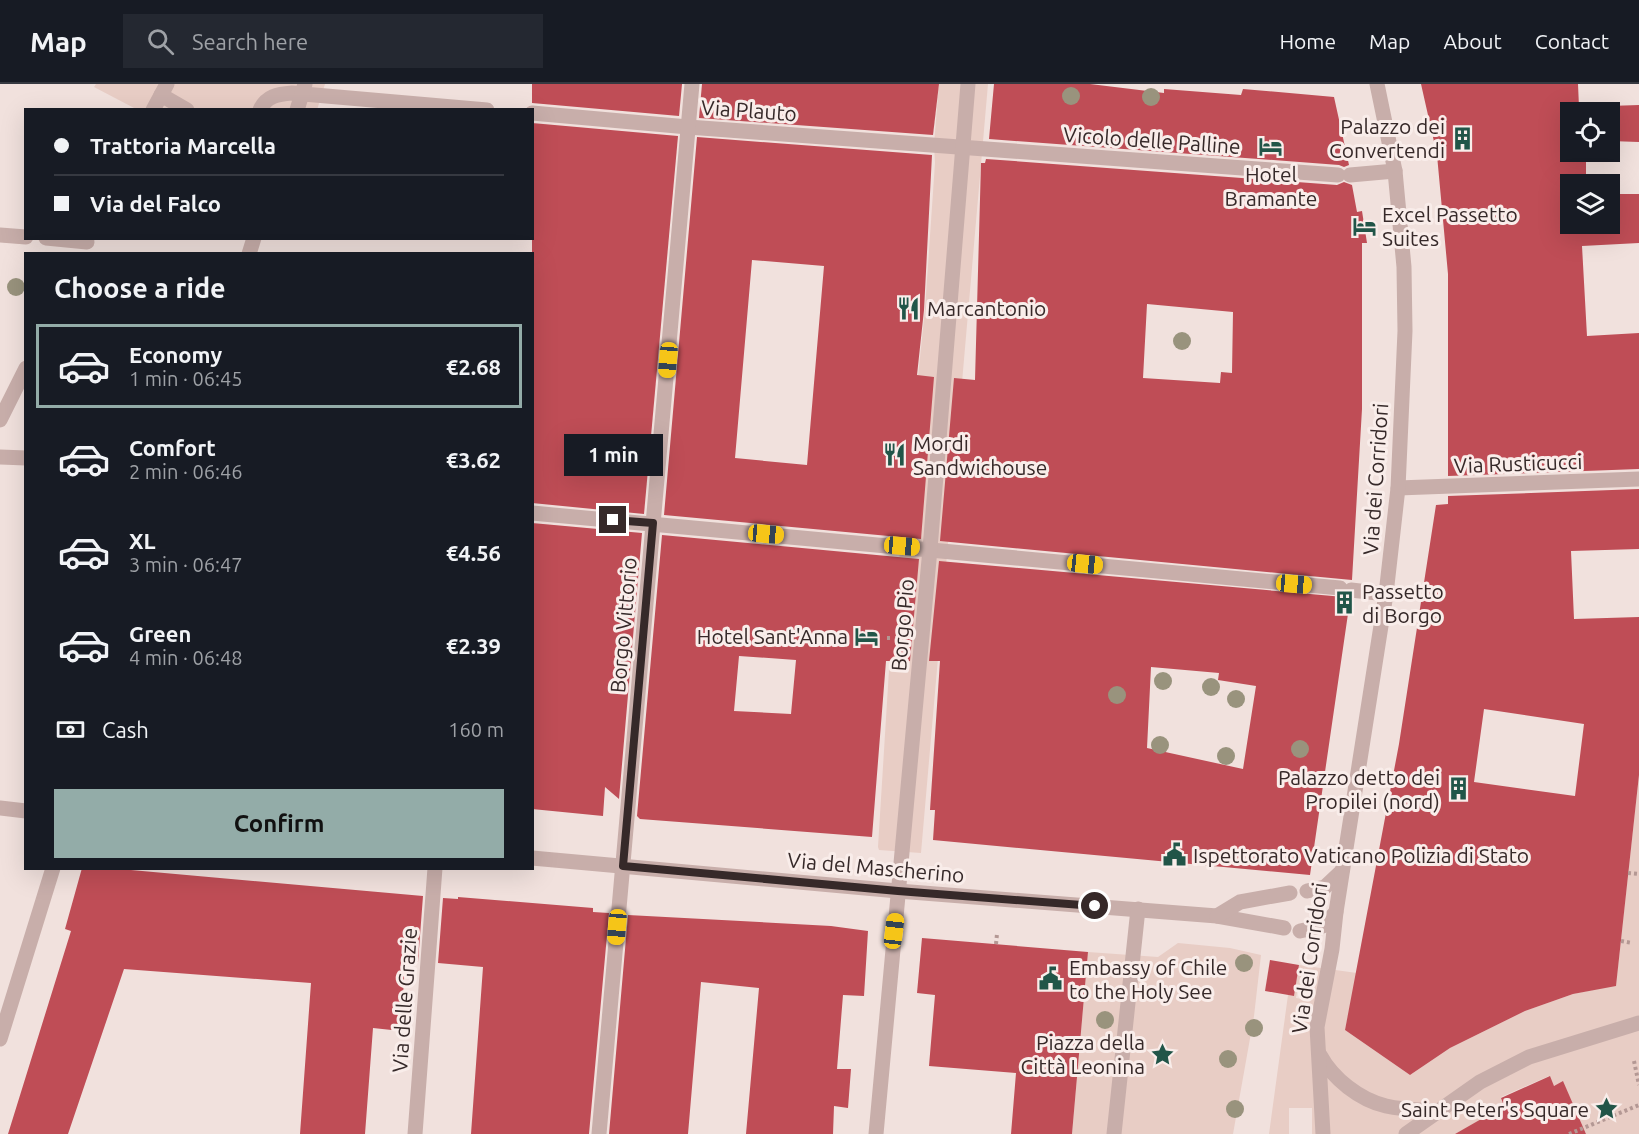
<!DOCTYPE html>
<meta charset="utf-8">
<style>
body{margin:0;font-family:Ubuntu,sans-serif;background:#242831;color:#f1f3f6;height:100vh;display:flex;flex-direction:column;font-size:22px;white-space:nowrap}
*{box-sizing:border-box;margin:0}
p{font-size:20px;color:#9ea1a6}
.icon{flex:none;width:33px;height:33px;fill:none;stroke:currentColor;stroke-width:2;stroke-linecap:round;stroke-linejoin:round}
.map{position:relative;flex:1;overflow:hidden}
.panel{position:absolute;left:24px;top:168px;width:510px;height:618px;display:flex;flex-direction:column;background:#171b24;border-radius:0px;box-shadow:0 6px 24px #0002}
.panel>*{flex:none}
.hud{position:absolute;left:24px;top:24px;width:510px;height:132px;border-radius:0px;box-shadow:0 6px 24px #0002;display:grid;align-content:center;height:132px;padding:0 30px;background:#171b24}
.fabs{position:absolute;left:1560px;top:18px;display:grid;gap:12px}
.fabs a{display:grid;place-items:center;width:60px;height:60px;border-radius:0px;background:#171b24;box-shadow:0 6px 24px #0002;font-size:30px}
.end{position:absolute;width:27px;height:27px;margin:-14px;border:8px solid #362929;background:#fff;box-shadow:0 0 0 3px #fff}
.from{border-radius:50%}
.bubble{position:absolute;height:42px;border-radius:0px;background:#171b24;box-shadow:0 6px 24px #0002;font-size:20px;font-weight:600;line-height:42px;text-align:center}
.car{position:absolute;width:18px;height:36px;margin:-18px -9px;border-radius:8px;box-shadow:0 0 4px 2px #0007;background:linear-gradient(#f5c518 24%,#345 0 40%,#f5c518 0 76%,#345 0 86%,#f5c518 0)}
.hud b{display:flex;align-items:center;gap:21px;height:57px;font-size:22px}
.hud b+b{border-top:2px solid #363941}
.hud i{width:15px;height:15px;background:#f1f3f6}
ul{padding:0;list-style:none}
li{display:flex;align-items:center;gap:18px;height:84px;margin:0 12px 9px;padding:0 18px;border:3px solid transparent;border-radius:0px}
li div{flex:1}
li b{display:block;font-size:22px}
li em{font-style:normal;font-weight:600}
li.current{border-color:#93aca8}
li>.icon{width:54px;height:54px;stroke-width:1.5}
h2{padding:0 30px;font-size:27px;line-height:72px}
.pay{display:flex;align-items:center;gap:15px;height:66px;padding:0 30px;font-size:22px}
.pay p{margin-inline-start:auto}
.button{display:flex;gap:12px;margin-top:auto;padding:12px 30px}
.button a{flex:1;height:69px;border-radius:0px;background:#93aca8;color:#111;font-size:24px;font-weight:600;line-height:69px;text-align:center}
header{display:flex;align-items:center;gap:36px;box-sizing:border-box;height:84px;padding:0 30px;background:#171b24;border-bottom:2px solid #363941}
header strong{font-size:28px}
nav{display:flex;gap:33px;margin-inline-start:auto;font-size:21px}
.search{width:420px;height:54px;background:#242831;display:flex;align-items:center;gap:15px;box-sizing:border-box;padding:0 21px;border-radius:0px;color:#9ea1a6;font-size:22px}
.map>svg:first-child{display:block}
.plaza{fill:#e8cdc5;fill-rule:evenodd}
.building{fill:#bf4d56;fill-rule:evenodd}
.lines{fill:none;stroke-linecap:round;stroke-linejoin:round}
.path{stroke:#b49894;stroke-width:4;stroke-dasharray:3 3;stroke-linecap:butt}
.minor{stroke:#c8aeaa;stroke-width:15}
.tree{fill:#99937d}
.route{stroke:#362929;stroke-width:8}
.labels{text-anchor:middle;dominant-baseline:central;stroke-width:6;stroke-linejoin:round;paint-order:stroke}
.street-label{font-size:21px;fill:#362929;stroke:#f9edea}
.poi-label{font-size:21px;fill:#362929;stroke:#f9edea;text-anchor:start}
</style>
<header>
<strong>Map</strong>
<div class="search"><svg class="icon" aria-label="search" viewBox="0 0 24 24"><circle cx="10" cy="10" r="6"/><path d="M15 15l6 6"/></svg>Search here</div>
<nav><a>Home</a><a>Map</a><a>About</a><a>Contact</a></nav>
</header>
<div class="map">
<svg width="1639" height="1050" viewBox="0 0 1639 1050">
<rect width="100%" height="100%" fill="#f1e1dd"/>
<g class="plaza">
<polygon points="96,0 325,0 317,26 136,25 94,3"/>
<polygon points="939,0 988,0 921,769 879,766 878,763 891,554 925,225 935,79 934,60"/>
<path d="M1639,691V1050H1586L1563,998L1554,1002L1549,992L1501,1013L1505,1024L1455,1050H1312V1024H1289V1050H1269L1288,911L1294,912L1299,881L1357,889L1345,946L1410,991L1450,964L1525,927L1573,910L1616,901ZM1298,903L1311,905L1308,916L1296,914Z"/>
<polygon points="1178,859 1230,864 1261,871 1254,932 1233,1050 1072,1050 1088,868 1158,873"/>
</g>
<g class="building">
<polygon points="532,0 682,0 679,32 532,19"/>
<polygon points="702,0 939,0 933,51 699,34"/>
<polygon points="994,0 1090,0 1164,9 1164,5 1241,11 1243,5 1334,13 1349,81 1344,83 1339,81 989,55"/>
<polygon points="1421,0 1578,0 1579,23 1639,21 1639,58 1610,57 1610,28 1570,28 1570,68 1586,68 1586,100 1570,100 1570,140 1610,140 1610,110 1639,110 1639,159 1582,162 1587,252 1639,249 1639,385 1448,392 1448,190 1437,71"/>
<polygon points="532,39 678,52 644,430 532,419"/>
<path d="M697,53L932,71L924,226L917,291L934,293L921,455L664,431ZM752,176L824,182L807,381L735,374Z"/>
<path d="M986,75L1337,101L1344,98L1352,101L1357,128L1362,127L1367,159H1362V325L1352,496L940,457L954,294L975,296L981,79H985ZM1147,220L1233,228L1232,289L1221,288L1220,299L1143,294Z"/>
<path d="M1639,405V465L1571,467L1574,535L1639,533V691L1616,902L1573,910L1525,927L1450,964L1410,991L1345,946L1399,660L1436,421L1448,420V412ZM1484,625L1584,640L1575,712L1474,698Z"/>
<polygon points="532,439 642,449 619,715 605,703 603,732 532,725"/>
<path d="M662,451L919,475L910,577H886L872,753L640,735L637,732ZM739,572L796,576L791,630L734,627Z"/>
<path d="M939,477L1344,513L1350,516L1310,791L933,756L935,726H930L940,577H929ZM1151,583L1219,589L1218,596L1256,602L1243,685L1147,664Z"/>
<polygon points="82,784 131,786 423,812 418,878 405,877 401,947 373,944 365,1050 300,1050 311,899 124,885 68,1050 8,1050 71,847 65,845"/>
<polygon points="458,813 593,824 593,828 609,829 589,1050 471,1050 483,883 438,879 443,814 458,815"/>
<polygon points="628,831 831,842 868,847 864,912 843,911 837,985 851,985 848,1024 834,1022 833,1050 746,1050 759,904 701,898 688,1050 609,1050"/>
<polygon points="922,854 1088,868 1072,1050 1011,1050 1016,989 929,982 935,911 917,909"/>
<polygon points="1270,876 1299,881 1294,912 1265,907"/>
<polygon points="1550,992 1554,1002 1563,997 1586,1050 1455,1050 1504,1022 1501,1014"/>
</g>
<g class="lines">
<g class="path">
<polyline points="887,554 891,554"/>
<polyline points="1628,789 1639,790"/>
<polyline points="1621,857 1632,859"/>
<polyline points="996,860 997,850"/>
<polyline points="1634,977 1639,1001"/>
<polyline points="1569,1050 1639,1021"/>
</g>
<g class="minor">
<polyline points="161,11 187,26"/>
<polyline points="153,26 167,0"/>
<path d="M260,26C266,12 278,10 292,9L487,26"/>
<polyline points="297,26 305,0"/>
<polyline points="532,29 688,43 1338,91"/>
<polyline points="1350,91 1395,87"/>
<polyline points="0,151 26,153"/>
<polyline points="46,154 87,158"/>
<polyline points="249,170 254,154"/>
<polyline points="0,336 26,284"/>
<polyline points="0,373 26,374"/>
<polyline points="1398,404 1639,395"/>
<polyline points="532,429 1340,504"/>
<polyline points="1351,506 1386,510"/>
<polyline points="0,724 26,727"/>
<polyline points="532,774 898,807 1217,832 1284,844"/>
<polyline points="1307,807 1325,803 1342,787"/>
<polyline points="1217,832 1240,818 1290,809"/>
<polyline points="1300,847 1323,842 1336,828"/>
<polyline points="0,955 53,784"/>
<path d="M1320,971C1333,995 1360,1016 1386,1022C1403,1026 1421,1026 1438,1027"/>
<polyline points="415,1050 435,784"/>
<polyline points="599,1050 692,0"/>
<polyline points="876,1050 930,465 968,0"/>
<polyline points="1114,1050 1138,825"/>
<polyline points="1323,1050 1317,943 1332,865 1336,828 1386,510 1398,404 1405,247 1404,183 1395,87 1377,0"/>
<polyline points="1406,1050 1480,998 1529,973 1639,939"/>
</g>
</g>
<g class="tree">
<circle cx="1071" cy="12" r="9"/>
<circle cx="1151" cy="13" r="9"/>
<circle cx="16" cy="203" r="9"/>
<circle cx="1182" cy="257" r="9"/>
<circle cx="1163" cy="597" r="9"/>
<circle cx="1211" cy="603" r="9"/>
<circle cx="1117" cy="611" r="9"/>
<circle cx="1236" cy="615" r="9"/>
<circle cx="1160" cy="661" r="9"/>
<circle cx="1300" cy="665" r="9"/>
<circle cx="1226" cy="672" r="9"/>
<circle cx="1244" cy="879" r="9"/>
<circle cx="1105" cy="936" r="9"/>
<circle cx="1254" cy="944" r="9"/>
<circle cx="1228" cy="975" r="9"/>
<circle cx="1235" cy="1025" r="9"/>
</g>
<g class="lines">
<polyline class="route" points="613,436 653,439 623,782 898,807 1095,822"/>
</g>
<defs>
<symbol id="building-bare" viewBox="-9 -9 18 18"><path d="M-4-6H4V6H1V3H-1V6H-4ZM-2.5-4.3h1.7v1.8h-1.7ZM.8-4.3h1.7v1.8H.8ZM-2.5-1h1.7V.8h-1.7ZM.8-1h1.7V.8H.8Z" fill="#215548" stroke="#f9edea" stroke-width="2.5" paint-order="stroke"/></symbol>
<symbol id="hotel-bare" viewBox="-9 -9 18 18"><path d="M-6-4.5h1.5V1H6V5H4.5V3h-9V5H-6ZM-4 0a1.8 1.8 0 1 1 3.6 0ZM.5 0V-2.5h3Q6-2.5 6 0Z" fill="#215548" stroke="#f9edea" stroke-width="2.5" paint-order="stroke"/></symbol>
<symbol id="restaurant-bare" viewBox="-9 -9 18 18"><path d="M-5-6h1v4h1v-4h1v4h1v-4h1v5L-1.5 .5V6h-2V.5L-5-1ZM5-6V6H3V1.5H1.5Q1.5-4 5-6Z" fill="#215548" stroke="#f9edea" stroke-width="2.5" paint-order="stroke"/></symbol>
<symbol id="civic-bare" viewBox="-9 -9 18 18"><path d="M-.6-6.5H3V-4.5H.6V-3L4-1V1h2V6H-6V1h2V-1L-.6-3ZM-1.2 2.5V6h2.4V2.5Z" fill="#215548" stroke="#f9edea" stroke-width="2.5" paint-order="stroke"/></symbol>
<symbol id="sight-bare" viewBox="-9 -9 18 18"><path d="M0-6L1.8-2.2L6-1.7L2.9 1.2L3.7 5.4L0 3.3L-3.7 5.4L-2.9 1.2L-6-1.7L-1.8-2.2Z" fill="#215548" stroke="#f9edea" stroke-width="2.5" paint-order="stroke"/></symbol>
</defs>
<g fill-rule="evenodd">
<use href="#building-bare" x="1446" y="38" width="33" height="33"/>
<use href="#hotel-bare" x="1254" y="46" width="33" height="33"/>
<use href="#hotel-bare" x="1348" y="126" width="33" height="33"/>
<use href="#restaurant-bare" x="892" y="208" width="33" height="33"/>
<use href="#restaurant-bare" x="878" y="354" width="33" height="33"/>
<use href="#building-bare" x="1328" y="502" width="33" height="33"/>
<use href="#hotel-bare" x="850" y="536" width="33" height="33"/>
<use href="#building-bare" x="1442" y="688" width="33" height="33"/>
<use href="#civic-bare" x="1158" y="754" width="33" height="33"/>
<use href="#civic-bare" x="1034" y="878" width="33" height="33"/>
<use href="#sight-bare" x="1146" y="954" width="33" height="33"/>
<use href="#sight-bare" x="1590" y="1008" width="33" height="33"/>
</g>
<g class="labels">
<g class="street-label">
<text transform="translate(749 26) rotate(4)">Via Plauto</text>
<text transform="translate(1152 56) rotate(4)">Vicolo delle Palline</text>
<text transform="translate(1518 379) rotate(-2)">Via Rusticucci</text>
<text transform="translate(1375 395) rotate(-86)">Via dei Corridori</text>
<text transform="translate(623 541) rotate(-85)">Borgo Vittorio</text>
<text transform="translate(902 541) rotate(-85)">Borgo Pio</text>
<text transform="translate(876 783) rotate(5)">Via del Mascherino</text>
<text transform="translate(1309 874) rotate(-82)">Via dei Corridori</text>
<text transform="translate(404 916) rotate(-86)">Via delle Grazie</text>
</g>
<g class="poi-label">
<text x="1445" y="42" text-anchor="end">Palazzo dei<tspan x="1445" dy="24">Convertendi</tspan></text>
<text x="1271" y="90" text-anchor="middle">Hotel<tspan x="1271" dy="24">Bramante</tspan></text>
<text x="1382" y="130">Excel Passetto<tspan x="1382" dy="24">Suites</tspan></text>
<text x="927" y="224">Marcantonio</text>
<text x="913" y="359">Mordi<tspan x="913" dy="24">Sandwichouse</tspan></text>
<text x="1362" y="507">Passetto<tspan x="1362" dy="24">di Borgo</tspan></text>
<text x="848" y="552" text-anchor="end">Hotel Sant'Anna</text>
<text x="1440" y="693" text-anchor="end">Palazzo detto dei<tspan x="1440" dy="24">Propilei (nord)</tspan></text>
<text x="1193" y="771">Ispettorato Vaticano Polizia di Stato</text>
<text x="1069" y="883">Embassy of Chile<tspan x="1069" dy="24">to the Holy See</tspan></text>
<text x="1145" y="958" text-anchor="end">Piazza della<tspan x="1145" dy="24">Città Leonina</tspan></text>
<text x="1589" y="1025" text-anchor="end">Saint Peter's Square</text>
</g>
</g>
</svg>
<div class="fabs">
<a><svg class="icon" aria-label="locate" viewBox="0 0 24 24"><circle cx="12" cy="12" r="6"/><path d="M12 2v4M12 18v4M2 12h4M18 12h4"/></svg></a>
<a><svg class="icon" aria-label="layers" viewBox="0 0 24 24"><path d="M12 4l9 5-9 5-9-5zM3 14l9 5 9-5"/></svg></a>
</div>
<i class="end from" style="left:1095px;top:822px"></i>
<i class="end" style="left:613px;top:436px"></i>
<div class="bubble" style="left:564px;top:350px;width:99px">1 min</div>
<i class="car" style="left:668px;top:276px;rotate:185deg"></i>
<i class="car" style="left:766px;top:450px;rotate:95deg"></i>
<i class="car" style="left:902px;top:462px;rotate:95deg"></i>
<i class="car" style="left:1085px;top:480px;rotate:96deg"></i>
<i class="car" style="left:1294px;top:500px;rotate:95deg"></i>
<i class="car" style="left:617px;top:843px;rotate:185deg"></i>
<i class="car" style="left:894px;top:847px;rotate:7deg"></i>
<div class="hud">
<b><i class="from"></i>Trattoria Marcella</b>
<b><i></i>Via del Falco</b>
</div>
<section class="panel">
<h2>Choose a ride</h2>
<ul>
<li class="current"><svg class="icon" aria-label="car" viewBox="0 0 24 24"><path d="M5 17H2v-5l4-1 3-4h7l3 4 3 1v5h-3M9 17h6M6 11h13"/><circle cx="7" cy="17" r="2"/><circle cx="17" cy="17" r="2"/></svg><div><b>Economy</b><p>1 min · 06:45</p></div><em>€2.68</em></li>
<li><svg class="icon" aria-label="car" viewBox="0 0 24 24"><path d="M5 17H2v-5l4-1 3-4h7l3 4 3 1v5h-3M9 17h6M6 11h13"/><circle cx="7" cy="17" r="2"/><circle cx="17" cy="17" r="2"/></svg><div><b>Comfort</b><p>2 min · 06:46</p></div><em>€3.62</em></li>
<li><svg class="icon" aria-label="car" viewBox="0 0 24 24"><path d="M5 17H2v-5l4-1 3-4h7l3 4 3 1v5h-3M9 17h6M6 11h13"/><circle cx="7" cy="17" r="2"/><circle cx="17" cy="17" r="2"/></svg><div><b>XL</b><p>3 min · 06:47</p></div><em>€4.56</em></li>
<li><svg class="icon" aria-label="car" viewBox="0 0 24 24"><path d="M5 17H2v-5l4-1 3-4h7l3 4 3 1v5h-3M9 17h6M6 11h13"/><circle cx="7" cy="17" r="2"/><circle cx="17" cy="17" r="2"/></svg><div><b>Green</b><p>4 min · 06:48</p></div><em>€2.39</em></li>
</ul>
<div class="pay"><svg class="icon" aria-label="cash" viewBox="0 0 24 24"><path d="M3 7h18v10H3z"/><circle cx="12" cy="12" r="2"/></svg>Cash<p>160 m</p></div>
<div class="button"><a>Confirm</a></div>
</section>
</div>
